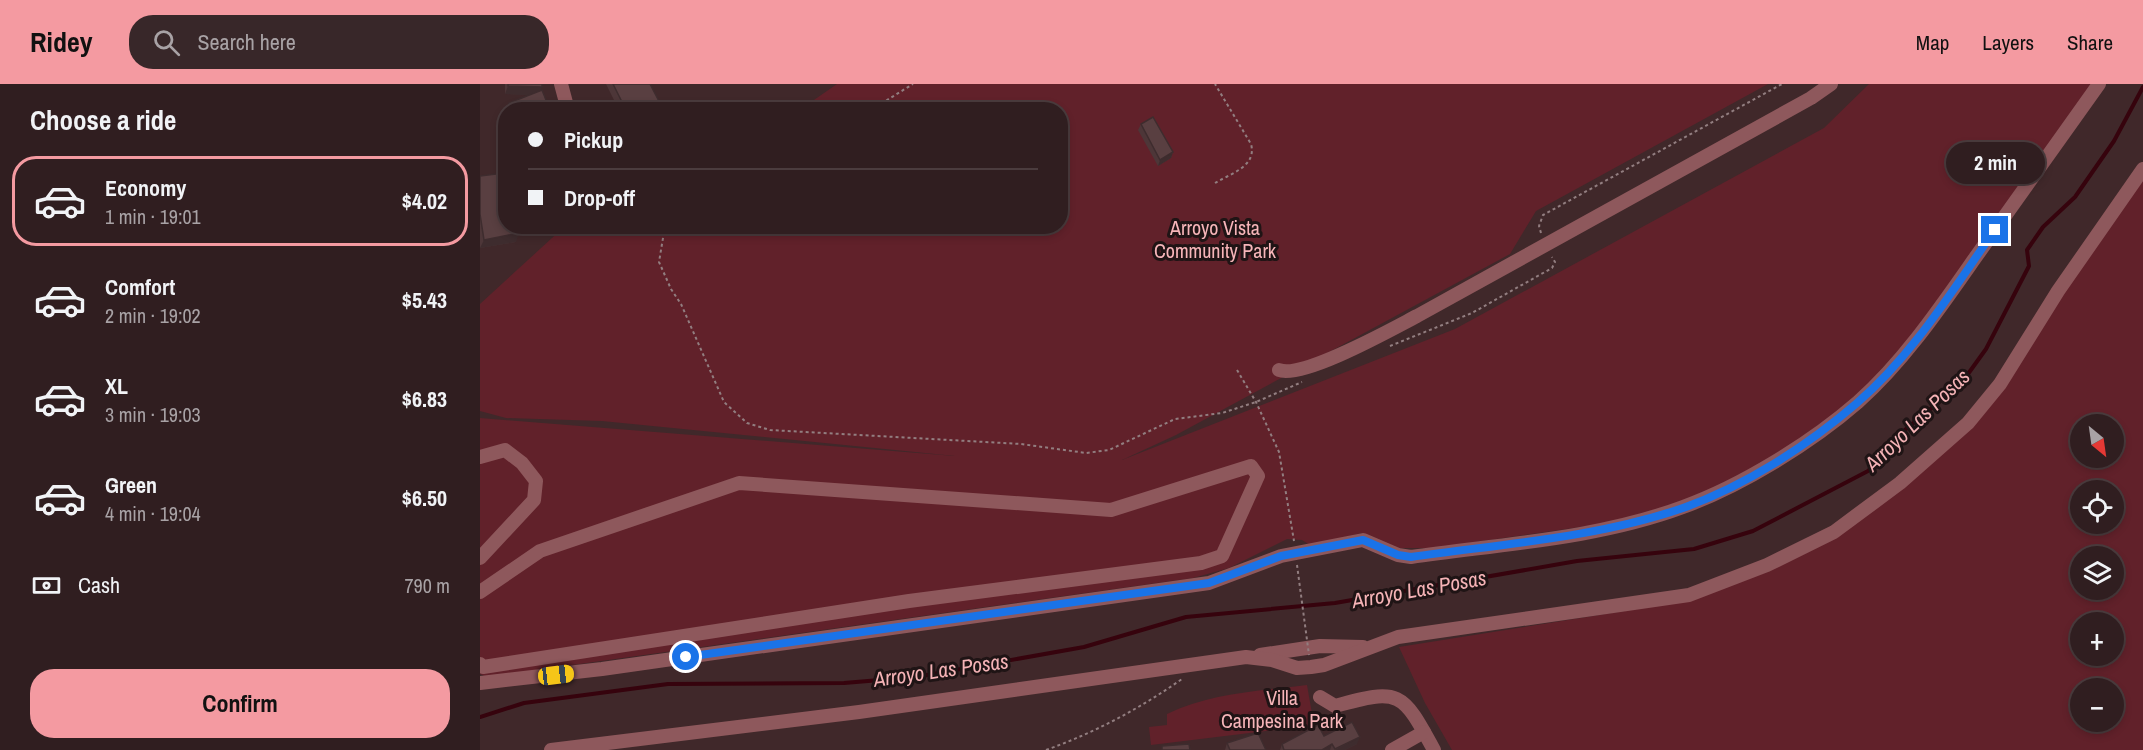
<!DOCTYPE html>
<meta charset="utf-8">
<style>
body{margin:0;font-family:"Archivo Narrow",sans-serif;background:#382729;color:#f1f3f6;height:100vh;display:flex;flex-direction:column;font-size:22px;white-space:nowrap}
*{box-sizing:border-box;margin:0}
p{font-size:20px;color:#a8a2a5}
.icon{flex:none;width:33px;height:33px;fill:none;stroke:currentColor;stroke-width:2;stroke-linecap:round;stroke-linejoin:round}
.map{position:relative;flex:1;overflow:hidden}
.side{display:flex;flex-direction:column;background:#301e20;width:480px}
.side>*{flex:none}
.guide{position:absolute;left:18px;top:18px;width:570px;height:132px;border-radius:24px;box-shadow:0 3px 9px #0003,0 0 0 2px #4b3c3e;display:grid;align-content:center;height:132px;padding:0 30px;background:#301e20}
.needle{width:39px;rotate:151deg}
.fabs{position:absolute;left:1590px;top:330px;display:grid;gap:12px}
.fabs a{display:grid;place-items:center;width:54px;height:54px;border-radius:50%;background:#301e20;box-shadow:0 3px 9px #0003,0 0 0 2px #4b3c3e;font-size:30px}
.end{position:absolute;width:27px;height:27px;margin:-14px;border:8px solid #1a73e8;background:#fff;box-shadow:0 0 0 3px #fff}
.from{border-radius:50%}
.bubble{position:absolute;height:42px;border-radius:21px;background:#301e20;box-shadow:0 3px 9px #0003,0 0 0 2px #4b3c3e;font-size:20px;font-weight:700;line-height:42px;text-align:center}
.car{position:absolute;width:18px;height:36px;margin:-18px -9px;border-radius:8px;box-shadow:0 0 4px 2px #0007;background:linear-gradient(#f5c518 24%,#345 0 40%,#f5c518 0 76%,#345 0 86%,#f5c518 0)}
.guide b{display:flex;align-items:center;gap:21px;height:57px;font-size:22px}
.guide b+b{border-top:2px solid #4b3c3e}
.guide i{width:15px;height:15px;background:#f1f3f6}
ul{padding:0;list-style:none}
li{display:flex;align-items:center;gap:18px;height:90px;margin:0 12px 9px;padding:0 18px;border:3px solid transparent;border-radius:24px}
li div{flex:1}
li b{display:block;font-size:22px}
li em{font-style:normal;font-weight:700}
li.on{border-color:#f49aa1}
li>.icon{width:54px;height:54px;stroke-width:1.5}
h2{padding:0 30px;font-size:27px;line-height:72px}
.pay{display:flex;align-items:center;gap:15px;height:66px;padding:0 30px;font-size:22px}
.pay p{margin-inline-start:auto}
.primary-button{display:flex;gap:12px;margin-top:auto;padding:12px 30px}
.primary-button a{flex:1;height:69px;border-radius:24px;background:#f49aa1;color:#111;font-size:24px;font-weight:700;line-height:69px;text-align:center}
header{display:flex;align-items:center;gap:36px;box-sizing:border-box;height:84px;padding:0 30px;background:#f49aa1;color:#111}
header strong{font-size:28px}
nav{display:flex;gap:33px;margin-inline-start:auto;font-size:21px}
.search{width:420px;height:54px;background:#382729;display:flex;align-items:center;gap:15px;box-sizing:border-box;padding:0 21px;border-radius:24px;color:#a8a2a5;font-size:22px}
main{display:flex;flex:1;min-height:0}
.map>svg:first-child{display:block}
.green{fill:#61212a;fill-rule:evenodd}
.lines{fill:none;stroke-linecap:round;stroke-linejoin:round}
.stream{stroke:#36030d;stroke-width:4}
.path{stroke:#927e80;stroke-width:2;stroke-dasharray:3 3;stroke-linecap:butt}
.minor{stroke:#8e585c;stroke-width:14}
.path-bridge{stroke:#927e80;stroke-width:2;stroke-dasharray:3 3;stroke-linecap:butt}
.wall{fill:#4d3638}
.shaded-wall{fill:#3e2c2e}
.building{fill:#593f41;stroke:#3e2c2e;stroke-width:1.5}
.route{stroke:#1a73e8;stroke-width:8}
.labels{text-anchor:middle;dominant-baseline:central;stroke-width:6;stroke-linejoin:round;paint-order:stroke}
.park-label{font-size:20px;fill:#f7b5b9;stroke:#1f1415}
.water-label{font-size:21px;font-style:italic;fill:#f5b3b6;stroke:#1f1415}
</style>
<header>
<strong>Ridey</strong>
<div class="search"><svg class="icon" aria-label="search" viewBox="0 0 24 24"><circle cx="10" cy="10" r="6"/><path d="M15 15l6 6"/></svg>Search here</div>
<nav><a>Map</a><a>Layers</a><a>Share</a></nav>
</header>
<main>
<section class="side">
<h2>Choose a ride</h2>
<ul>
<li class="on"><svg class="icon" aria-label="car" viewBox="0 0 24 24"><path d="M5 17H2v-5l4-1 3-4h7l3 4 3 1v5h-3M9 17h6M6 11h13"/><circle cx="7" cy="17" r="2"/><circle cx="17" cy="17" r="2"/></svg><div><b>Economy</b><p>1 min · 19:01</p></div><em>$4.02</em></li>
<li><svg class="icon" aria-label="car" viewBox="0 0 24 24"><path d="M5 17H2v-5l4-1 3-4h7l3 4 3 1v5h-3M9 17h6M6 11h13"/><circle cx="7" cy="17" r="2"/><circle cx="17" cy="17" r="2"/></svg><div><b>Comfort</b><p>2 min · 19:02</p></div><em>$5.43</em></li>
<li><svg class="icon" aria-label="car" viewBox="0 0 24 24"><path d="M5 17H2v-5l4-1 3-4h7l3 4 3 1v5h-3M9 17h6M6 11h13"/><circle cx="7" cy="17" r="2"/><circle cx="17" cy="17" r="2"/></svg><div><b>XL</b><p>3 min · 19:03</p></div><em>$6.83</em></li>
<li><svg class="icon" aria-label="car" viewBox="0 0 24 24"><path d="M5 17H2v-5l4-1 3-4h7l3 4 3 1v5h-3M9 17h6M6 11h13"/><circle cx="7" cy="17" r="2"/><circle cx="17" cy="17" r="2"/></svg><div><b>Green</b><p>4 min · 19:04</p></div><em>$6.50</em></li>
</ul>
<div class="pay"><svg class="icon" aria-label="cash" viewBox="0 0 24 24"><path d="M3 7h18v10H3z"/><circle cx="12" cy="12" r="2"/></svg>Cash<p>790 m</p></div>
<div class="primary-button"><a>Confirm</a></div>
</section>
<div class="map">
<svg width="1663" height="666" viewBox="0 0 1663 666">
<rect width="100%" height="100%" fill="#40282a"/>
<g class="green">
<polygon points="357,0 1288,0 1056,127 1030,170 696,351 642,376 975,245 1344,44 1389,0 1612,0 1433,250 1387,301 1350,333 1295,372 1231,405 1187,423 1121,440 953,464 918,464 882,449 830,461 822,456 807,455 749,484 713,494 7,593 0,590 0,334 475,372 122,337 26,334 0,327 0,220 84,143 580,142 580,26 321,25"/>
<path d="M1663,96V666H972L945,619L919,563L1207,517L1290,487L1479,355ZM1600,340H1634V374H1600ZM1600,406H1634V440H1600ZM1600,472H1634V506H1600ZM1600,538H1634V572H1600ZM1600,604H1634V638H1600Z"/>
<path d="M827,601L834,641L671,661L669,643L687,641V630C730,609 779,607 827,601Z"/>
</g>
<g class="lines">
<polyline class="stream" points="0,633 44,619 188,600 364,599 436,593 604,563 706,533 855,519 1097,477 1214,465 1273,447 1388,387 1426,345 1480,301 1506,265 1549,182 1547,166 1563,143 1595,113 1634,57 1663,3"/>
<g class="path">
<polyline points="391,26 433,0"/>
<path d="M735,99C752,89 777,82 771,60L735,0"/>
<polyline points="185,142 179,178 191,205 201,220 244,318 267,339 290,346 541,360 606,369 629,366 695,335 742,329 776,318 822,298"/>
<polyline points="1061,149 1059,142 1063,131 1302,0"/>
<polyline points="910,262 992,229 1072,184 1075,178 1072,173"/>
<polyline points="757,286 776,318 799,368 814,457"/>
<path d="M566,666C616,648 659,625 702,595"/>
</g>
<g class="minor">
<polyline points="81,0 88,26"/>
<path d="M799,286C823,295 912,245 937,232L1331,14L1351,0"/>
<polyline points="0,373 25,366 42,379 56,397 54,416 0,474"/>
<polyline points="0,508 60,467 259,399 631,426 771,382 778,392 742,472 721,479 429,517 3,583 0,580"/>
<polyline points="780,571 840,562 883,563"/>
<path d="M0,599L122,585L729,499L801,472L883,456L918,471L931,473C1021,460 1117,455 1203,423C1261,402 1331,359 1378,318C1424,277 1460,224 1495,174C1536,116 1578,58 1619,0"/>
<path d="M840,613L855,622C920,604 922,607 954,666"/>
<polyline points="71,666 379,628 766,573 792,576 817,584 831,583 844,581 918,553 1209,511 1287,481 1354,448 1420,399 1488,339 1520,300 1578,207 1663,85"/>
<polyline points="912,666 944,648"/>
</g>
<polyline class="path-bridge" points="817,481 829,571"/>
</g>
<g class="wall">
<polygon points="25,0 62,0 60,7 70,26 27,26 29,19 50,11 25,10"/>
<polygon points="126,0 170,0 183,26 139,26"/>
<polygon points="661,40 693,68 691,74 678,82 658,46"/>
<polygon points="0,92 26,142 36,158 0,164"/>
<polygon points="844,652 877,660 865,666 800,666 802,660"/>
<polygon points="747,659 786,666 745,666"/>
</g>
<g class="shaded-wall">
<polygon points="28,2 62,3 58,12 25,10"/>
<polygon points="693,68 691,74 678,82 680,76"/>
<polygon points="39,149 36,158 0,164 4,156"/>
<polygon points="880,653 877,660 865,666 855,666"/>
<polygon points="852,660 850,666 842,666"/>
</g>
<g class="building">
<polygon points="28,0 62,0 62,3 28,2"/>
<polygon points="133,0 170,0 183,25 146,26"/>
<polygon points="62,6 70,26 32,26 29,19"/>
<polygon points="673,33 693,68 680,76 661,40"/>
<polygon points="24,89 26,105 26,142 38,142 39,149 4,156 0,130 0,92"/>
<polygon points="872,638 880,653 855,665 852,660 842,666 804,666 802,660 838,641 844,652"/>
<polygon points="778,649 786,666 750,666 747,659"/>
<polygon points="709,660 710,666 682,666 682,662"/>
</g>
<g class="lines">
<path class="route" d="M206,573L729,499L801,472L883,456L918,471L931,473C1021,460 1116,454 1203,424C1265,402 1327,362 1377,319C1433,271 1473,205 1515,146"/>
</g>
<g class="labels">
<g class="park-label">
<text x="735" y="143">Arroyo Vista<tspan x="735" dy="23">Community Park</tspan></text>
<text x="802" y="613">Villa<tspan x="802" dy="23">Campesina Park</tspan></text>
</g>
<g class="water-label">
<text transform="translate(1437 336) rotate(-44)">Arroyo Las Posas</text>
<text transform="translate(939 505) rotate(-10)">Arroyo Las Posas</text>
<text transform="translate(461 586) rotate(-8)">Arroyo Las Posas</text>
</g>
</g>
</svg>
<div class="fabs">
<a><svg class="needle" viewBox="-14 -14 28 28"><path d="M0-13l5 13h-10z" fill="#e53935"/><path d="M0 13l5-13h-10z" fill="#a8a2a5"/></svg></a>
<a><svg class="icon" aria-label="locate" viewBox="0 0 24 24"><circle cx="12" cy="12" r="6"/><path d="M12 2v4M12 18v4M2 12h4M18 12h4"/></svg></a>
<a><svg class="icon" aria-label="layers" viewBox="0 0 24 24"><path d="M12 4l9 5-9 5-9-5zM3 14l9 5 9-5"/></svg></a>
<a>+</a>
<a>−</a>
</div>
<i class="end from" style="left:206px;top:573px"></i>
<i class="end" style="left:1515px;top:146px"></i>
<div class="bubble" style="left:1466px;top:58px;width:99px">2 min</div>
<i class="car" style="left:76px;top:591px;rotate:83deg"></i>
<div class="guide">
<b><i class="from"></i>Pickup</b>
<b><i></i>Drop-off</b>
</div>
</div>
</main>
